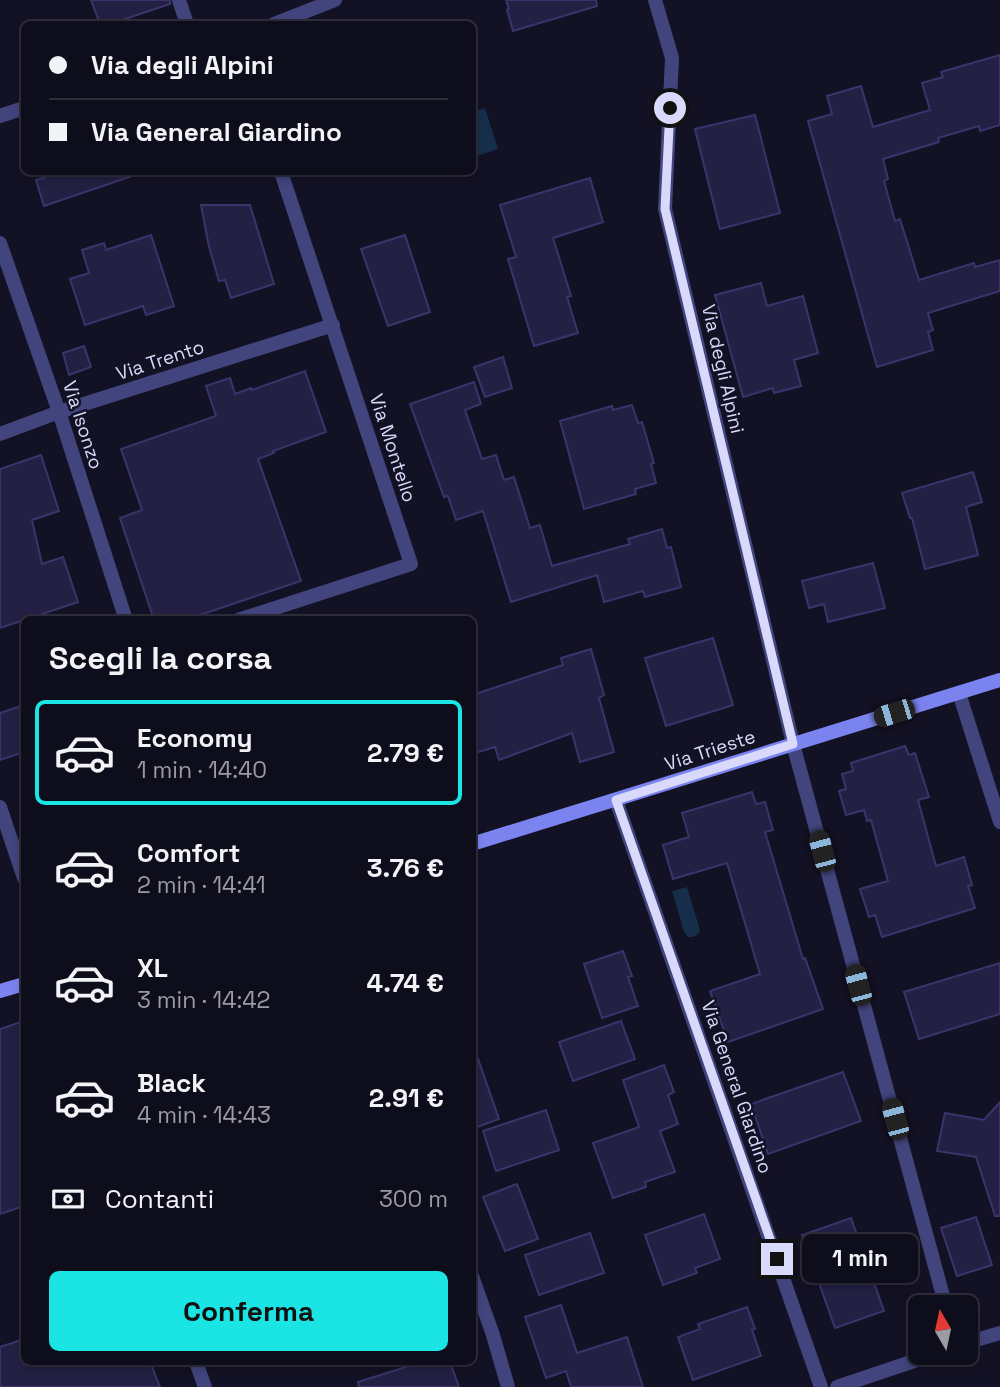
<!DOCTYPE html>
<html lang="it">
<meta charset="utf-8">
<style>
body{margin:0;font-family:"Space Grotesk",sans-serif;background:#1c1b28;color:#f1f3f6;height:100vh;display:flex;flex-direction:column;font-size:26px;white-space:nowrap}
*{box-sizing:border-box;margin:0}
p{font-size:23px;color:#9b9ca3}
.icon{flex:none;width:38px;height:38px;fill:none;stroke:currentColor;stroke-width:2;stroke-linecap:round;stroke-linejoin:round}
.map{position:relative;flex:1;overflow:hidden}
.details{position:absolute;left:21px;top:616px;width:455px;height:749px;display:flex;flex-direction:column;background:#0e0d1b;border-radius:10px;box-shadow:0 4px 10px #0003,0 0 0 2px #2e2d3a}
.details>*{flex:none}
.hud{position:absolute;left:21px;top:21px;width:455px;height:154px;border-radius:10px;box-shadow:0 4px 10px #0003,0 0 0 2px #2e2d3a;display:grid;align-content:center;height:154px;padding:0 28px;background:#0e0d1b}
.needle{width:46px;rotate:351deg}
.fabs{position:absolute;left:908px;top:1295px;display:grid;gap:14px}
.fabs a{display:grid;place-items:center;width:70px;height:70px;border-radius:10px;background:#0e0d1b;box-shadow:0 4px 10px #0003,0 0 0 2px #2e2d3a;font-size:35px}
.end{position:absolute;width:32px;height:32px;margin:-16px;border:9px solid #d9d9fb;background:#111;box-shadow:0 0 0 4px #111}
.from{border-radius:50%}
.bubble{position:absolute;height:49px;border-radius:10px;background:#0e0d1b;box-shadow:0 4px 10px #0003,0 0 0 2px #2e2d3a;font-size:23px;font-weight:800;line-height:49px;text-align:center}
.car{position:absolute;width:21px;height:42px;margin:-21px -10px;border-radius:9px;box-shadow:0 0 5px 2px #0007;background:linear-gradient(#222 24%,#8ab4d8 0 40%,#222 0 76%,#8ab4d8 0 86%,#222 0)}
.hud b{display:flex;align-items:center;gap:24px;height:66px;font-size:26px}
.hud b+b{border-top:2px solid #2e2d3a}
.hud i{width:18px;height:18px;background:#f1f3f6}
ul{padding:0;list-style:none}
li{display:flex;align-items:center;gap:21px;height:105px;margin:0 14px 10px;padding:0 14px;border:4px solid transparent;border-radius:10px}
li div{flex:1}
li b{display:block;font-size:26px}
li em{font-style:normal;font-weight:800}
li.selected{border-color:#1be4e4}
li>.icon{width:63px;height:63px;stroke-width:1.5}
h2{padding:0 28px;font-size:32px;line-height:84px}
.pay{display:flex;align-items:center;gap:18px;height:77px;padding:0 28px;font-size:26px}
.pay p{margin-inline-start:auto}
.primary-button{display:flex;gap:14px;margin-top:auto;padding:14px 28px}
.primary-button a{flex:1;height:80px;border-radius:10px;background:#1be4e4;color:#111;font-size:28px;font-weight:800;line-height:80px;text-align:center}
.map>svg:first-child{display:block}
.water{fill:#162e49}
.building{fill:#232043;stroke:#3a346c;stroke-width:2}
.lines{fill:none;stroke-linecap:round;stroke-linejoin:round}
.street{stroke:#42457d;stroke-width:14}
.secondary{stroke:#7b83ef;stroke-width:14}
.route{stroke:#d9d9fb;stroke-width:9}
.labels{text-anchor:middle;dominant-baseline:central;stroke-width:5;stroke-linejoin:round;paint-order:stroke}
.street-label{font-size:19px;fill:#d9d9fb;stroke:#131124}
</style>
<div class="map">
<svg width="1000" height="1387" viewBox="0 0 1000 1387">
<rect width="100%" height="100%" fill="#131124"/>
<g class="water">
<polygon points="485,108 498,149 477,156 473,141 473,112"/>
<polygon points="687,887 700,930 699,933 693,937 688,937 684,932 672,891"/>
</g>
<g class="building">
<polygon points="91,0 170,0 170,4 110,24 100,24"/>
<polygon points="506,0 596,0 597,6 513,31 507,10 509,9"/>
<polygon points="1000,55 1000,125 980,131 979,126 938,138 939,142 883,159 888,179 884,181 895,221 900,219 919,280 974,263 975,267 1000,260 1000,291 928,313 933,330 928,332 933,350 877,367 808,121 832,114 827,96 861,86 873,127 930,110 922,83 943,77 941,72"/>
<polygon points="755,115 780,213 720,229 695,129"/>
<polygon points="42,172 134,172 135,175 44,206 36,180 44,178"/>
<polygon points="590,178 603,222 553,238 571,296 567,297 578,333 534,346 508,259 516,257 500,205"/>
<polygon points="201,205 250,205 274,284 231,298 225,280 219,281 209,247"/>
<polygon points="151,235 174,306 146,315 143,306 85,325 70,279 89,273 82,250 104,243 106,250"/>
<polygon points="405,235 430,312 388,326 361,249"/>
<polygon points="761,283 767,306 803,296 818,353 794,360 801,386 774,393 773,388 743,397 715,295"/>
<polygon points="84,346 91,367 69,375 63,353"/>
<polygon points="503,357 512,388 485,397 474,367"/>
<polygon points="305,371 326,432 273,451 274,453 258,459 301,581 185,620 154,620 120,518 142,510 121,449 216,416 206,386 230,378 235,394 251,388 252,390"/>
<polygon points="474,382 481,404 465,410 482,459 496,455 504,480 514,477 530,528 540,525 552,566 630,544 628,539 662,529 667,548 671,547 681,587 645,597 643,591 604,602 597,575 511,602 483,511 456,520 448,496 444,497 410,404"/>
<polygon points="632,405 638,423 642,422 654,463 651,464 656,483 635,489 636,494 584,509 560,421 612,406 613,410"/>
<polygon points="41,455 59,511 32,520 42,564 63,557 78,602 0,628 0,469"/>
<polygon points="973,472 982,502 966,507 978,555 925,569 912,518 910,518 902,493"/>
<polygon points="873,563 885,608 828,622 824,604 809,608 802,581"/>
<polygon points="713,638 733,705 666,726 645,658"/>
<polygon points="591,649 604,695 599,698 614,752 580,762 572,733 499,760 495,747 472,754 472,695 563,665 561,658"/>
<polygon points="24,705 24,752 0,760 0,713"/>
<polygon points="905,746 909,755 915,753 929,797 918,800 936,866 964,857 972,885 968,886 975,908 882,937 875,915 869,917 860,889 888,881 871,820 867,821 864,810 846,815 839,791 846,789 842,774 853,771 851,763"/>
<polygon points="752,792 756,804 765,802 773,830 765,832 803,959 805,958 823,1009 728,1042 710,991 760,974 727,863 673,879 663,845 689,837 682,813"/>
<polygon points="623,951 632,976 628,977 638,1006 602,1018 584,964"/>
<polygon points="1000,963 1000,1014 919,1039 904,992"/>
<polygon points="24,1021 24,1206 0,1214 0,1029"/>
<polygon points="621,1021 635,1059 573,1081 559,1042"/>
<polygon points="476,1053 499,1119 472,1129 472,1054"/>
<polygon points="664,1065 674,1092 668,1095 678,1124 660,1131 675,1172 645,1182 646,1187 613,1198 593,1143 639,1127 623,1080"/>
<polygon points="843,1072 861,1121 768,1154 751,1104"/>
<polygon points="1000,1102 1000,1216 995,1216 976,1157 937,1151 945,1113 984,1120"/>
<polygon points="546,1110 559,1150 496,1171 483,1131"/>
<polygon points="517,1184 538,1239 505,1251 483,1197"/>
<polygon points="704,1214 720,1259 695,1268 697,1273 663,1285 645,1235"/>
<polygon points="976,1217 992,1265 957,1276 941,1228"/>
<polygon points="851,1218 884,1311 835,1328 802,1235"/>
<polygon points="590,1233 604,1273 539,1295 525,1255"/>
<polygon points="561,1305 577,1353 627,1337 643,1387 571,1387 566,1371 546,1378 525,1317"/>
<polygon points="747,1307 755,1329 752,1330 761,1356 693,1380 678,1337 700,1329 698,1324"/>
<polygon points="24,1339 24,1362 150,1362 160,1387 0,1387 0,1347"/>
<polygon points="422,1362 450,1362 459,1387 359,1387 358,1382"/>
</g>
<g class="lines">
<g class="street">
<polyline points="179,0 187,24"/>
<polyline points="655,0 672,58 665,209 793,744 946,1307"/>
<polyline points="274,24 335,0"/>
<polyline points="0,116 24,108"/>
<polyline points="0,243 59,412 126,620"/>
<polyline points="0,434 59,412 333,325"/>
<polyline points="238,620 411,564 281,172"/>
<polyline points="959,693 1000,822"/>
<polyline points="616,800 821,1387"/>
<polyline points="0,807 24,878"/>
<polyline points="472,1276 493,1335 508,1387"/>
<polyline points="966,1343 1000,1333"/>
<polyline points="196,1362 205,1387"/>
<polyline points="837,1387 938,1353"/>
</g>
<g class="secondary">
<polyline points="472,844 1000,680"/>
<polyline points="0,991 24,984"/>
</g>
</g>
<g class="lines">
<polyline class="route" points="670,108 665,209 793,744 616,800 777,1259"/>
</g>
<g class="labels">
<g class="street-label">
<text transform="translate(160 360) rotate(-18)">Via Trento</text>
<text transform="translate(723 369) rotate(77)">Via degli Alpini</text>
<text transform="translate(83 425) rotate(72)">Via Isonzo</text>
<text transform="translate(393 448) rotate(72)">Via Montello</text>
<text transform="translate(710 750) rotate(-18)">Via Trieste</text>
<text transform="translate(737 1087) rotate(71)">Via General Giardino</text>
</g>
</g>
</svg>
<div class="fabs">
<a><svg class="needle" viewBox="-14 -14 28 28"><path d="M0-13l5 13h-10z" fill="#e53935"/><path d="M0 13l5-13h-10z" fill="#9b9ca3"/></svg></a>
</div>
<i class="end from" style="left:670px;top:108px"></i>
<i class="end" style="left:777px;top:1259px"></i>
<div class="bubble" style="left:802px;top:1234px;width:116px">1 min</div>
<i class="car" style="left:894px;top:713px;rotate:253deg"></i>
<i class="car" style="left:822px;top:851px;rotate:345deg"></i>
<i class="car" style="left:858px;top:985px;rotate:345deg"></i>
<i class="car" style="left:895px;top:1119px;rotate:345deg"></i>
<div class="hud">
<b><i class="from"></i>Via degli Alpini</b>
<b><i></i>Via General Giardino</b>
</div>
<section class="details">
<h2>Scegli la corsa</h2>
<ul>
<li class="selected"><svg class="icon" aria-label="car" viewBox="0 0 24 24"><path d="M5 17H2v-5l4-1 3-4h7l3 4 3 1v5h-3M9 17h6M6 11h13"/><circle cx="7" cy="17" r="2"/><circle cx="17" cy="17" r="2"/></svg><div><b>Economy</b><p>1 min · 14:40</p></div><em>2.79 €</em></li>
<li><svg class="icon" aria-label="car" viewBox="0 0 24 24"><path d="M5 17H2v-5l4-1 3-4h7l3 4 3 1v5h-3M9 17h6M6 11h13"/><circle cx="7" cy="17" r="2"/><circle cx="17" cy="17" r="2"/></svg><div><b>Comfort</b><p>2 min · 14:41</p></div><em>3.76 €</em></li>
<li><svg class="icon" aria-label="car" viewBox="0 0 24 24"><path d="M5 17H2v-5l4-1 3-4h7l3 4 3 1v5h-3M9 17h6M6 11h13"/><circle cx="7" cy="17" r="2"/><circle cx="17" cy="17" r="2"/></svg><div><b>XL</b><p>3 min · 14:42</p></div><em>4.74 €</em></li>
<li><svg class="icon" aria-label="car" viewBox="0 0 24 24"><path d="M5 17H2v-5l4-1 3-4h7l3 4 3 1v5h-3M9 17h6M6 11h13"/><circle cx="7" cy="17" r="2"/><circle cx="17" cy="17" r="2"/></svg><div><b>Black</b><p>4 min · 14:43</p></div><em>2.91 €</em></li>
</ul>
<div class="pay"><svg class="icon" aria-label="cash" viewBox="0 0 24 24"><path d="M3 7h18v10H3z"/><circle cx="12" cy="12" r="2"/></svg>Contanti<p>300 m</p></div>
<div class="primary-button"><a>Conferma</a></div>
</section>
</div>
